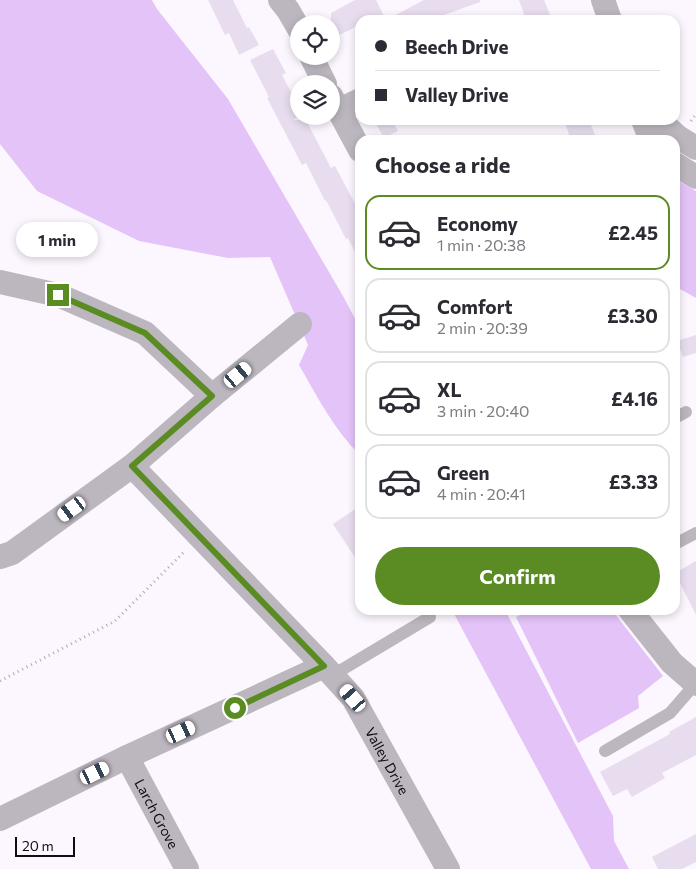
<!DOCTYPE html>
<meta charset="utf-8">
<style>
body{margin:0;font-family:Commissioner,sans-serif;background:#f7f7f7;color:#2b2b33;height:100vh;display:flex;flex-direction:column;font-size:19px;white-space:nowrap}
*{box-sizing:border-box;margin:0}
p{font-size:16px;color:#7c7c81}
.icon{flex:none;width:28px;height:28px;fill:none;stroke:currentColor;stroke-width:2;stroke-linecap:round;stroke-linejoin:round}
.map{position:relative;flex:1;overflow:hidden}
.details{position:absolute;left:355px;top:135px;width:325px;height:480px;display:flex;flex-direction:column;background:#fff;border-radius:15px;box-shadow:0 2px 8px #0003}
.details>*{flex:none}
.guide{position:absolute;left:355px;top:15px;width:325px;height:110px;border-radius:15px;box-shadow:0 2px 8px #0003;display:grid;align-content:center;height:110px;padding:0 20px;background:#fff}
.buttons{position:absolute;left:290px;top:15px;display:grid;gap:10px}
.buttons a{display:grid;place-items:center;width:50px;height:50px;border-radius:50%;background:#fff;box-shadow:0 2px 8px #0003;font-size:25px}
.scale{position:absolute;left:15px;bottom:12px;width:60px;box-sizing:border-box;padding-left:5px;border:2px solid #100c12;border-top:0;font-size:14px;line-height:18px;white-space:nowrap;color:#100c12;-webkit-text-stroke:4px #fcf7fe;paint-order:stroke}
.end{position:absolute;width:22px;height:22px;margin:-11px;border:6px solid #5a8c23;background:#fff;box-shadow:0 0 0 2px #fff}
.from{border-radius:50%}
.bubble{position:absolute;height:35px;border-radius:18px;background:#fff;box-shadow:0 2px 8px #0003;font-size:16px;font-weight:700;line-height:35px;text-align:center}
.car{position:absolute;width:15px;height:30px;margin:-15px -8px;border-radius:6px;box-shadow:0 0 4px 1px #0007;background:linear-gradient(#fff 24%,#345 0 40%,#fff 0 76%,#345 0 86%,#fff 0)}
.guide b{display:flex;align-items:center;gap:18px;height:48px;font-size:19px}
.guide b+b{border-top:1px solid #e1e1e2}
.guide i{width:12px;height:12px;background:#2b2b33}
ul{padding:0;list-style:none}
li{display:flex;align-items:center;gap:15px;height:75px;margin:0 10px 8px;padding:0 10px;border:2px solid #e1e1e2;border-radius:15px}
li div{flex:1}
li b{display:block;font-size:19px}
li em{font-style:normal;font-weight:700}
li.selected{border-color:#5a8c23}
li>.icon{width:45px;height:45px;stroke-width:1.5}
h2{padding:0 20px;font-size:22px;line-height:60px}
.button{display:flex;gap:10px;margin-top:auto;padding:10px 20px}
.button a{flex:1;height:58px;border-radius:30px;background:#5a8c23;color:#fff;font-size:20px;font-weight:700;line-height:58px;text-align:center}
.map>svg:first-child{display:block}
.green{fill:#e4c3f9}
.building{fill:#e7ddee}
.lines{fill:none;stroke-linecap:round;stroke-linejoin:round}
.path{stroke:#aea9b0;stroke-width:3;stroke-dasharray:1 4;stroke-linecap:butt}
.lane{stroke:#bcb7bf;stroke-width:12}
.street{stroke:#bcb7bf;stroke-width:24}
.route{stroke:#5a8c23;stroke-width:6}
.labels{text-anchor:middle;dominant-baseline:central;stroke-width:4;stroke-linejoin:round;paint-order:stroke}
.street-label{font-size:14px;fill:#100c12;stroke:#fcf7fe}
</style>
<div class="map">
<svg width="696" height="869" viewBox="0 0 696 869">
<rect width="100%" height="100%" fill="#fcf7fe"/>
<g class="green">
<path d="M0,0H152L157,9L228,99L343,296L360,328V455C334,430 317,396 299,365L308,345L270,257L228,258L139,241L37,191L0,144Z"/>
<polygon points="675,179 696,191 696,298 680,289 675,281"/>
<polygon points="452,610 505,610 613,816 614,841 629,869 591,869"/>
<polygon points="530,610 612,610 663,676 638,696 639,708 578,743 516,617"/>
</g>
<g class="building">
<polygon points="208,0 233,0 247,28 249,27 259,45 239,55 229,33 225,35"/>
<polygon points="355,0 376,0 386,20 424,0 480,0 480,2 430,20 360,20 360,25 331,39 331,13"/>
<polygon points="519,0 544,0 552,20 526,20"/>
<polygon points="273,49 286,73 282,75 299,107 299,116 300,116 293,120 306,120 331,168 335,166 360,213 360,262 348,238 346,239 326,200 325,201 306,163 302,165 267,98 269,97 250,60"/>
<polygon points="374,120 392,120 398,131 384,138"/>
<polygon points="564,120 589,120 597,140 571,140"/>
<polygon points="696,335 696,353 683,357 677,341"/>
<polygon points="360,506 360,565 333,524"/>
<polygon points="696,561 696,615 675,573"/>
<polygon points="696,717 696,755 662,773 665,778 632,797 627,789 613,796 600,772 670,734 669,732"/>
<polygon points="696,834 696,862 682,869 658,869 652,857"/>
</g>
<g class="lines">
<g class="path">
<polyline points="691,121 696,114"/>
<polyline points="0,681 115,621 185,551"/>
</g>
<g class="lane">
<polyline points="675,418 686,412"/>
<polyline points="675,544 696,533"/>
<polyline points="333,675 430,617 425,610"/>
<polyline points="605,751 670,713 696,683"/>
</g>
<g class="street">
<polyline points="280,0 288,10 299,29"/>
<polyline points="603,0 610,20"/>
<polyline points="311,56 325,84"/>
<polyline points="331,96 360,150"/>
<polyline points="339,110 360,100"/>
<polyline points="643,120 651,140"/>
<polyline points="659,120 678,137 696,148"/>
<polyline points="675,164 696,177"/>
<polyline points="0,282 58,295 145,333 212,396"/>
<path id="s1" d="M132,466L324,666L353,698L448,869"/>
<polyline points="0,557 12,553 132,466 212,396 300,324"/>
<polyline points="630,610 672,663 696,684"/>
<path id="s2" d="M127,757L187,869"/>
<polyline points="0,819 127,757 324,666"/>
</g>
</g>
<g class="lines">
<polyline class="route" points="58,295 145,333 212,396 132,466 324,666 235,708"/>
</g>
<g class="labels">
<g class="street-label">
<text stroke="none"><textPath href="#s1" startOffset="392">Valley Drive</textPath></text>
<text stroke="none"><textPath href="#s2" startOffset="64">Larch Grove</textPath></text>
</g>
</g>
</svg>
<div class="buttons">
<a><svg class="icon" aria-label="locate" viewBox="0 0 24 24"><circle cx="12" cy="12" r="6"/><path d="M12 2v4M12 18v4M2 12h4M18 12h4"/></svg></a>
<a><svg class="icon" aria-label="layers" viewBox="0 0 24 24"><path d="M12 4l9 5-9 5-9-5zM3 14l9 5 9-5"/></svg></a>
</div>
<div class="scale">20 m</div>
<i class="end from" style="left:235px;top:708px"></i>
<i class="end" style="left:58px;top:295px"></i>
<div class="bubble" style="left:16px;top:222px;width:82px">1 min</div>
<i class="car" style="left:238px;top:375px;rotate:50deg"></i>
<i class="car" style="left:72px;top:509px;rotate:234deg"></i>
<i class="car" style="left:353px;top:698px;rotate:319deg"></i>
<i class="car" style="left:181px;top:732px;rotate:65deg"></i>
<i class="car" style="left:95px;top:773px;rotate:64deg"></i>
<div class="guide">
<b><i class="from"></i>Beech Drive</b>
<b><i></i>Valley Drive</b>
</div>
<section class="details">
<h2>Choose a ride</h2>
<ul>
<li class="selected"><svg class="icon" aria-label="car" viewBox="0 0 24 24"><path d="M5 17H2v-5l4-1 3-4h7l3 4 3 1v5h-3M9 17h6M6 11h13"/><circle cx="7" cy="17" r="2"/><circle cx="17" cy="17" r="2"/></svg><div><b>Economy</b><p>1 min · 20:38</p></div><em>£2.45</em></li>
<li><svg class="icon" aria-label="car" viewBox="0 0 24 24"><path d="M5 17H2v-5l4-1 3-4h7l3 4 3 1v5h-3M9 17h6M6 11h13"/><circle cx="7" cy="17" r="2"/><circle cx="17" cy="17" r="2"/></svg><div><b>Comfort</b><p>2 min · 20:39</p></div><em>£3.30</em></li>
<li><svg class="icon" aria-label="car" viewBox="0 0 24 24"><path d="M5 17H2v-5l4-1 3-4h7l3 4 3 1v5h-3M9 17h6M6 11h13"/><circle cx="7" cy="17" r="2"/><circle cx="17" cy="17" r="2"/></svg><div><b>XL</b><p>3 min · 20:40</p></div><em>£4.16</em></li>
<li><svg class="icon" aria-label="car" viewBox="0 0 24 24"><path d="M5 17H2v-5l4-1 3-4h7l3 4 3 1v5h-3M9 17h6M6 11h13"/><circle cx="7" cy="17" r="2"/><circle cx="17" cy="17" r="2"/></svg><div><b>Green</b><p>4 min · 20:41</p></div><em>£3.33</em></li>
</ul>
<div class="button"><a>Confirm</a></div>
</section>
</div>
